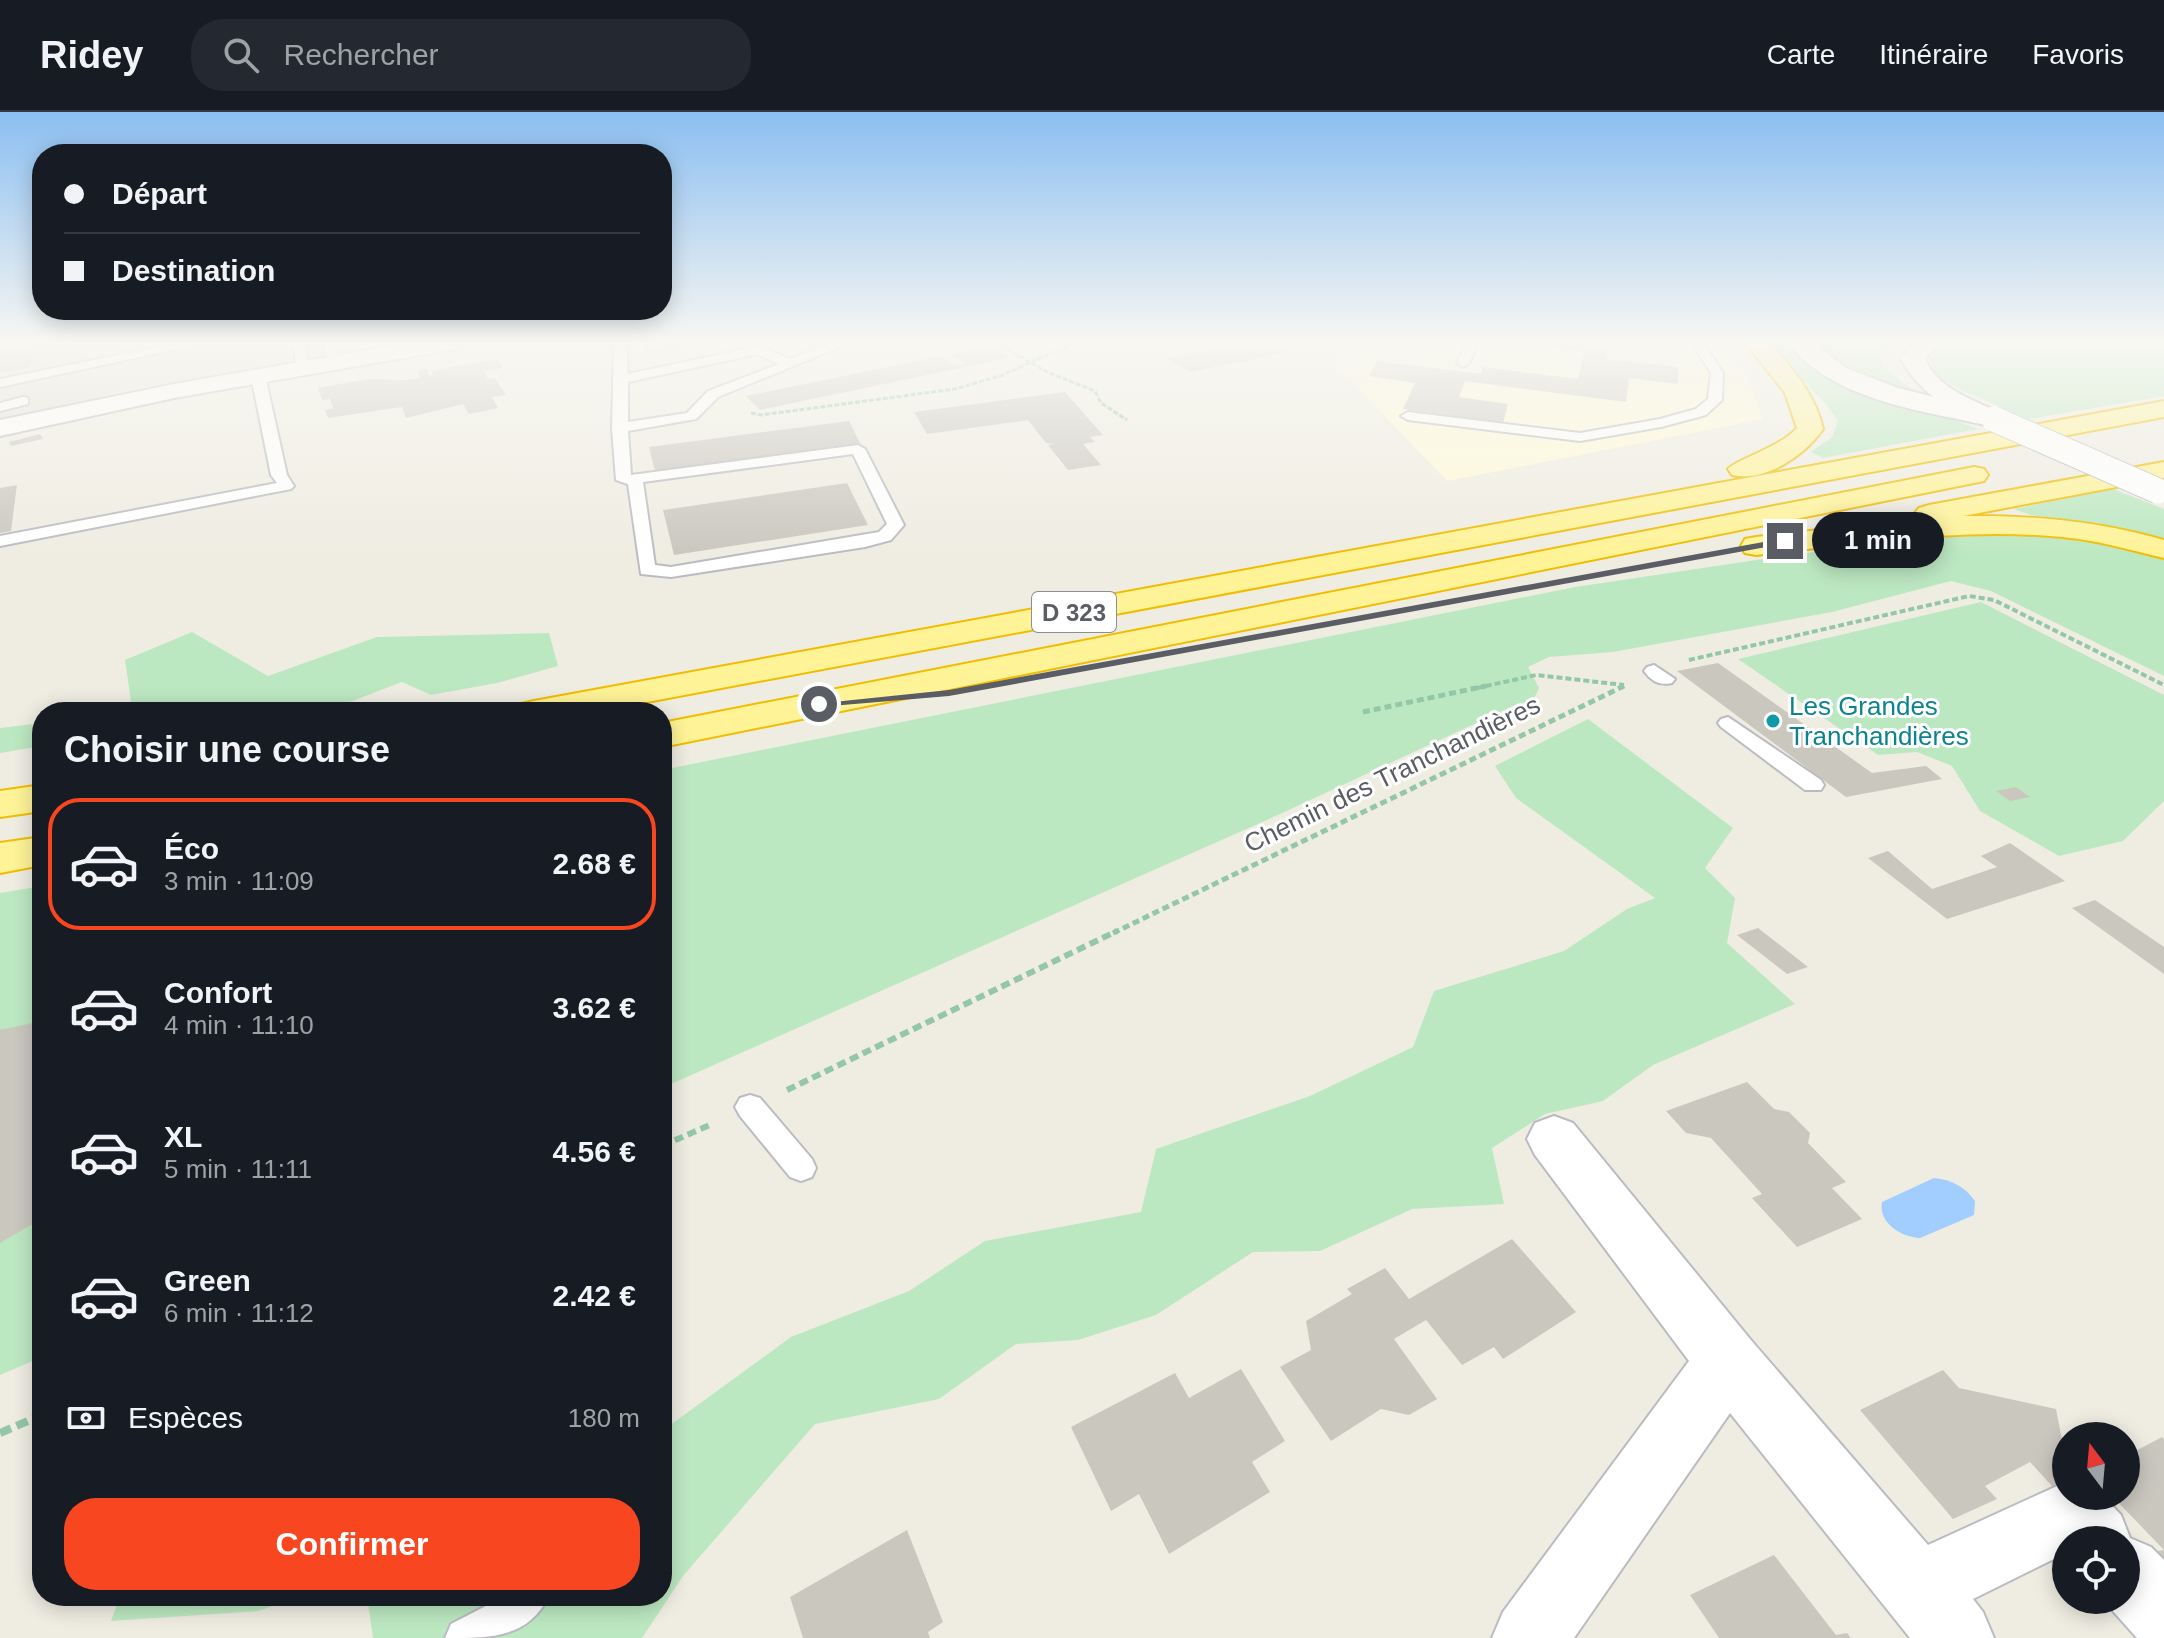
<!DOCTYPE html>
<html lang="fr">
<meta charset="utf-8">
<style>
body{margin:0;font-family:Arial,sans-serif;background:#242831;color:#f1f3f6;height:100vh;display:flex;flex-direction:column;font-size:30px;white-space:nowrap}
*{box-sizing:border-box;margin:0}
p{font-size:26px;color:#9ea1a6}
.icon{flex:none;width:44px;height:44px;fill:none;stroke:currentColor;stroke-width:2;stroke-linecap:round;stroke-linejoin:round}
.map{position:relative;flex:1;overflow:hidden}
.side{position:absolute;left:32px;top:590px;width:640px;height:904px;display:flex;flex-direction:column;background:#171b24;border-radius:32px;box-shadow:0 4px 20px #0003}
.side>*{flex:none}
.hud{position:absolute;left:32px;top:32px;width:640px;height:176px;border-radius:32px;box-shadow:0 4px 20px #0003;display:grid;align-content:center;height:176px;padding:0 32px;background:#171b24}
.needle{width:52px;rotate:344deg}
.controls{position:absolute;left:2052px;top:1310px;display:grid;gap:16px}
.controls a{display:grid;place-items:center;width:88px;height:88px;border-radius:50%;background:#171b24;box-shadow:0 4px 20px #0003;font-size:40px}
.end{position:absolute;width:36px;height:36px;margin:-18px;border:10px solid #5a5e64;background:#fff;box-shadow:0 0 0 4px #fff}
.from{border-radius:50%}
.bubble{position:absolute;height:56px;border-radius:28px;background:#171b24;box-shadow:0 4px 20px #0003;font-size:26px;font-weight:700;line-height:56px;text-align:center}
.hud b{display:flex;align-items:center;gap:28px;height:76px;font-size:30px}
.hud b+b{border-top:2px solid #363941}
.hud i{width:20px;height:20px;background:#f1f3f6}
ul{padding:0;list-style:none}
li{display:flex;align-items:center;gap:24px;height:132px;margin:0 16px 12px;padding:0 16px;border:4px solid transparent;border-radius:32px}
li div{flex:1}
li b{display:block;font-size:30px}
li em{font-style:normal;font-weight:700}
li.current{border-color:#f74620}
li>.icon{width:72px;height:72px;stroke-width:1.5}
h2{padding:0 32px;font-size:36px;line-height:96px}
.pay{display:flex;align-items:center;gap:20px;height:88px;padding:0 32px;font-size:30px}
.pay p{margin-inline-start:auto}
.primary-button{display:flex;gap:16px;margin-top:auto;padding:16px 32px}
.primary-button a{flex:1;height:92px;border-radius:32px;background:#f74620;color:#fff;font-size:32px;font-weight:700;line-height:92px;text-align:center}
header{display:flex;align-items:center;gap:48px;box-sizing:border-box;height:112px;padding:0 40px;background:#171b24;border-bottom:2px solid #363941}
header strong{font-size:38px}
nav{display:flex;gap:44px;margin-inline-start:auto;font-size:28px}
.search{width:560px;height:72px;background:#242831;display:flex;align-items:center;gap:20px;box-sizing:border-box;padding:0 28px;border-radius:32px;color:#9ea1a6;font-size:30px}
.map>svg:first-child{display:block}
.commercial{fill:#fffad6}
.industrial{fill:#e2e0da}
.green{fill:#bce8c1}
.water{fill:#a1cdff}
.building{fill:#cac7bf}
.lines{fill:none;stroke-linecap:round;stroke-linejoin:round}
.service-casing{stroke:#babcc2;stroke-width:4}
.minor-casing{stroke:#babcc2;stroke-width:4}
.tertiary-casing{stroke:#babcc2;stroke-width:4}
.trunk-casing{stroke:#f0bd00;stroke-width:4}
.path-far4{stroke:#93c7a7;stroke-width:3;stroke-dasharray:5 2;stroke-linecap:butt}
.path-far3{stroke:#93c7a7;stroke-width:4;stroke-dasharray:6 3;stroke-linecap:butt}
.path-far2{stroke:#93c7a7;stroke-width:5;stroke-dasharray:7 4;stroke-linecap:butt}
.path-far1{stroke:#93c7a7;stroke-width:6;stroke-dasharray:9 5;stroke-linecap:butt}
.path{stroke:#93c7a7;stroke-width:8;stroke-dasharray:12 6;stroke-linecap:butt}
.service{fill:#fff;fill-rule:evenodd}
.minor{fill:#fff;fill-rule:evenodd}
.tertiary{fill:#fff;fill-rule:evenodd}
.trunk{fill:#fff397;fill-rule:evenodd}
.tertiary-bridge-casing{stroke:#babcc2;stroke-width:27;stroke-linecap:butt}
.tertiary-bridge{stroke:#fff;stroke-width:25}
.route{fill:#5a5e64}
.culture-dot{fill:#0f9aa8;stroke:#fff;stroke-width:3}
.labels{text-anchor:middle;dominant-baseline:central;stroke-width:6;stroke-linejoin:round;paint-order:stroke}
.shield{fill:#fff;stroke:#8c8e92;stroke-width:2}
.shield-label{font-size:24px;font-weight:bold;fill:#5a5e64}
.culture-label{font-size:26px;fill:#0d838f;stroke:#fff;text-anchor:start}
.street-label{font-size:26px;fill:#5a5e64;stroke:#fff}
</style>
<header>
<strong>Ridey</strong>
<div class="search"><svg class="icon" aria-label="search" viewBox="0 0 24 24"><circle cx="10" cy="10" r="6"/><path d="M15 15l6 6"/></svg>Rechercher</div>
<nav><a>Carte</a><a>Itinéraire</a><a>Favoris</a></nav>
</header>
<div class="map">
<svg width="2164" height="1526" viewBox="0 0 2164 1526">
<rect width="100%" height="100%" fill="#efede2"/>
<polygon class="commercial" points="1398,230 1733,230 1763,307 1447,369 1330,247"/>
<polygon class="industrial" points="0,230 405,230 136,276 0,308"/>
<g class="green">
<polygon points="1765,230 1786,230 1821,258 1978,317 1823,346 1811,340 1832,325 1838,309 1826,292"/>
<path d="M1810,230H1885L1880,240L1883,254L1911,277C1872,274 1839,257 1810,230Z"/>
<polygon points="1958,230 2164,230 2164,284 2029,307 1959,277 1937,263 1930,249 1939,237"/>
<polygon points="2113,377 2164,397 2164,430 2094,411 2031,403 2014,397"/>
<polygon points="2021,416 2083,422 2164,444 2164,564 1991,479 1951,469 1832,500 1613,540 1549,545 1528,555 1539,576 1533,589 1513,594 1278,703 662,976 662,658 1575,475 1797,442"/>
<polygon points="1981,490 2164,583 2164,689 2123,729 2059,744 1980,699 1952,654 1917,640 1878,643 1738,547"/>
<polygon points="192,520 268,564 377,525 549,521 558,554 497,571 431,583 402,570 347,591 248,595 225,600 112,600 131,589 125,548"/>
<polygon points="1588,607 1733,716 1705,756 1735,786 1727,831 1795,892 1653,953 1603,989 1545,1002 1492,1036 1504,1092 1412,1097 1320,1139 1253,1140 1156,1203 1078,1228 1016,1232 939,1287 815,1312 683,1464 642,1526 373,1526 367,1484 662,1484 662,1319 791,1225 909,1179 985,1129 1141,1100 1156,1037 1310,984 1413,935 1434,879 1564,839 1627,797 1655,786 1516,686 1495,654"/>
<polygon points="42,611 42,634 0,641 0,616"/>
<polygon points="42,774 42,1245 0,1263 0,781"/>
<polygon points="120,1484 303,1484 258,1499 111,1509"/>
</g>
<path class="water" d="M1934,1066C1952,1068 1964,1074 1975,1089L1974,1103L1920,1126C1901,1125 1878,1111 1882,1090Z"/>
<g class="building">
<polygon points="0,230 36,230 29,256 0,260"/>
<polygon points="640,230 701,230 701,232 649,242"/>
<polygon points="1247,230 1275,230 1292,239 1191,260 1168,247"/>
<polygon points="1521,230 1609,230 1606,247 1678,255 1678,272 1629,266 1626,290 1465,269 1459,285 1508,292 1503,311 1403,297 1415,271 1369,264 1377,249 1481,262 1483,255 1578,267 1584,240"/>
<polygon points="991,234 1008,246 760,298 746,284 942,244 955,254 965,252 952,242"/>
<polygon points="498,247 503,256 483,259 488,267 495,266 506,283 492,285 498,296 469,302 463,292 406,306 402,295 328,306 325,298 333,296 330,287 322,288 318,276 368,267 406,268 420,266 417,259 427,257 430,264 433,263 431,259"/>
<polygon points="1065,280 1103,323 1090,325 1095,330 1083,332 1101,353 1068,358 1048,333 1056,332 1046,331 1028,308 927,322 914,300"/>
<polygon points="849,309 860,331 655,359 649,335"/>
<polygon points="40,322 43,327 11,334 9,330"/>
<polygon points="847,371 868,413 674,443 663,398"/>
<polygon points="17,373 11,419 0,421 0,376"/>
<polygon points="1718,551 1872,661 1926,654 1942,667 1846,685 1677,559"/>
<polygon points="2016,675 2030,685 2010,689 1996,679"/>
<polygon points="2010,731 2065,769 1947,807 1868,746 1888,739 1932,777 1997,755 1981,744"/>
<polygon points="2095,788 2164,835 2164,862 2072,796"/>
<polygon points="1758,816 1808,855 1787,862 1737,823"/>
<polygon points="42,909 42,1095 36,1110 0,1131 0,918"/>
<polygon points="1747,970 1774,997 1789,1000 1810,1021 1808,1031 1846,1070 1832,1076 1862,1107 1797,1135 1752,1086 1762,1082 1711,1026 1686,1021 1666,999"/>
<polygon points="1512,1127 1576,1200 1503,1247 1494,1235 1462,1253 1426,1208 1394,1227 1437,1287 1409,1303 1381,1297 1331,1329 1280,1255 1311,1238 1306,1209 1352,1182 1347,1177 1385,1156 1409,1187"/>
<polygon points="1241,1257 1285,1329 1252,1350 1270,1380 1169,1442 1139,1382 1111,1399 1071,1315 1175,1261 1189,1286"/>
<polygon points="1943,1258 1959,1276 2056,1297 2066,1348 2066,1383 2062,1385 2030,1350 1985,1374 1997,1387 1953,1407 1860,1298"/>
<polygon points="2162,1325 2164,1327 2164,1451 2153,1440 2164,1438 2112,1384 2126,1384 2126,1344"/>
<polygon points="907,1418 943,1510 928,1520 930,1526 803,1526 790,1485"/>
<polygon points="1774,1443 1836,1523 1847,1521 1851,1526 1719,1526 1690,1483"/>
</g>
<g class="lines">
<defs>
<g id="service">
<polygon points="183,230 210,230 0,275 0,267"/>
<polygon points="294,230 306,230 307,259 296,256"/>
<polygon points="323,230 335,230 340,254 330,254"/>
<path d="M614,230H626L628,262L759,234L790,247L834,230H852L718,285L696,307L628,319L631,363L858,333L865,337L904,413L891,428L865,435L671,465L641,462L628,372L616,368L612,316ZM758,242L779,252L708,279L687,301L628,310V270ZM853,342L887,412L879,420L671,455L655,453L643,370Z"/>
<polygon points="1467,230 1479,230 1469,251 1463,255 1457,251"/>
<polygon points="1691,230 1703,230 1723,261 1722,288 1706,303 1661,315 1580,329 1408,308 1401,304 1408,300 1580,321 1660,307 1696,297 1708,287 1711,261"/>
<polygon points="258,260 265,264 287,363 294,374 291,377 0,434 0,424 277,371 271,363 251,264"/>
<polygon points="23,285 28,286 28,292 0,299 0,291"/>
<path d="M1654,553L1675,567L1672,571C1660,574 1651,569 1644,559L1647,555Z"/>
<polygon points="1728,605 1821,668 1824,673 1821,678 1805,678 1721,615 1718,611 1721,607"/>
<polygon points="750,983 760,986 812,1047 816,1056 812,1065 801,1069 790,1065 740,1004 735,995 740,986"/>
<path d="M505,1484H549C528,1526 492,1526 445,1526L451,1512Z"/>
</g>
<g id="minor">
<polygon points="413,230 466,230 455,237 174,286 0,324 0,308 174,272"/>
<path d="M1788,230H1812L1846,256L1898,276L2003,302L2007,307L1994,315C1927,299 1832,290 1788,230Z"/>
<polygon points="1554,1004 1573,1011 1750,1227 1928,1433 2066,1370 2066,1384 2103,1384 2121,1403 2130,1426 2151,1435 2164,1448 2164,1526 2137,1526 2103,1488 2126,1488 2126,1428 2066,1428 2066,1447 2062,1443 1973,1487 1983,1500 1994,1526 1910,1526 1730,1301 1574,1526 1492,1526 1503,1500 1689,1249 1535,1043 1527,1027 1535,1011"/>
</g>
<path id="tertiary" d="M1916,230H1940L1925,247C1937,277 1976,289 2003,302L2007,307L2003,312C1971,320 1912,275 1901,246Z"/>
<g id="trunk">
<path d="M1745,230H1769C1792,257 1815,281 1823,317C1805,343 1765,371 1732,363L1728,357C1735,348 1779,336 1797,316L1785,281Z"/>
<polygon points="2164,289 2164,305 594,600 515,600 521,592 534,589"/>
<path d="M2164,350V366L1963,404C2033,403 2097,409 2164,428V446C2130,438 2097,428 2062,425C1960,415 1857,432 1756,443L1745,441L1741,434L1745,427L1756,425L1918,407L1914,402L1919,396L1929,393Z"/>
<polygon points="1974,355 1984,357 1988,363 1984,369 662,635 662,611"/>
<polygon points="42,673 42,699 0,705 0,679"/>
<polygon points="42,725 42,753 0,761 0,731"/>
</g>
</defs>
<use href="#service" class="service-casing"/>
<use href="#minor" class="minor-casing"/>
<use href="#tertiary" class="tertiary-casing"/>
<use href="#trunk" class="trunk-casing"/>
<g class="path-far4">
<polyline points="927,230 934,234 955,230"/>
<polyline points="995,230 1047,260 1095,279 1101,291 1127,308"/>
<polyline points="751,301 761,303 955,277 1000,264 1077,230"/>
</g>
<g class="path-far3">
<polyline points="1689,548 1969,484 1994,488 2164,573"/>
<polyline points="1477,576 1536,563 1624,573"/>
<polyline points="1620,576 1624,574"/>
</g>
<g class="path-far2">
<polyline points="1363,600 1486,574"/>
<polyline points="1113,821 1624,574"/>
</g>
<g class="path-far1">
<polyline points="787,978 1117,819"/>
<polyline points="662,1034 712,1012"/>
</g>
<polyline class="path" points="0,1321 42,1303"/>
<use href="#service" class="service"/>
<use href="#minor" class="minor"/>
<use href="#tertiary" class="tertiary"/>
<use href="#trunk" class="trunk"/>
<defs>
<polyline id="tertiary-bridge" points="1994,307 2158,379"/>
</defs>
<use href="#tertiary-bridge" class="tertiary-bridge-casing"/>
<use href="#tertiary-bridge" class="tertiary-bridge"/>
</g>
<linearGradient id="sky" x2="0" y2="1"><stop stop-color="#8bbef1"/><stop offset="0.52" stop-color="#f8f7f2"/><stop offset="1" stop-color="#f8f7f2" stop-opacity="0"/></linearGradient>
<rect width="2164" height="444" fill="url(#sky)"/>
<polygon class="route" points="1785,426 1788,431 949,584 819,595 814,592 949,578"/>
<circle class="culture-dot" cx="1773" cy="609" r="8"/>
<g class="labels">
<rect class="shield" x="1032" y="480" width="84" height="40" rx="6"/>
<g class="shield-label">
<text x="1074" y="500">D 323</text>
</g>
<g class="culture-label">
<text x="1789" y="594">Les Grandes<tspan x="1789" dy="30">Tranchandières</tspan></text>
</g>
<g class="street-label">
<text transform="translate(1392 662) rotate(-26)">Chemin des Tranchandières</text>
</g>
</g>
</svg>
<div class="controls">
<a><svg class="needle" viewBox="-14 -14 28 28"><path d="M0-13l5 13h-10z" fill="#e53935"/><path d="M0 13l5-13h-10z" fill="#9ea1a6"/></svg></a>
<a><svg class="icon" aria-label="locate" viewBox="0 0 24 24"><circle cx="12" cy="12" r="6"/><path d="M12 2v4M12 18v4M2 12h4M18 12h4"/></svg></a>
</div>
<i class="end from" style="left:819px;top:592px"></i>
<i class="end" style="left:1785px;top:429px"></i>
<div class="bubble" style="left:1812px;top:400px;width:132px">1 min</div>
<div class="hud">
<b><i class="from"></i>Départ</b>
<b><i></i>Destination</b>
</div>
<section class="side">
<h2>Choisir une course</h2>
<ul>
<li class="current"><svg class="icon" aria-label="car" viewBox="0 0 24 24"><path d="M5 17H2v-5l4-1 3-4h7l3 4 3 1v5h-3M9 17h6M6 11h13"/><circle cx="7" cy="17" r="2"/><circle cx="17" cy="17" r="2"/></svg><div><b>Éco</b><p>3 min · 11:09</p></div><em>2.68 €</em></li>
<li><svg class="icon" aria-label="car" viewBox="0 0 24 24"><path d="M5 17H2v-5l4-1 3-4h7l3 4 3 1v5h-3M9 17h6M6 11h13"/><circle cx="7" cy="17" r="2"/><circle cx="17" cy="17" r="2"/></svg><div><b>Confort</b><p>4 min · 11:10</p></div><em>3.62 €</em></li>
<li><svg class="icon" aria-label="car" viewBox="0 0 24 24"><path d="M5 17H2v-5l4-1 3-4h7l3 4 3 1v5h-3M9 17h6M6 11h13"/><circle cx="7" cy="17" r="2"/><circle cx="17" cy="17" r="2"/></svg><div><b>XL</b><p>5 min · 11:11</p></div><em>4.56 €</em></li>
<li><svg class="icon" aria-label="car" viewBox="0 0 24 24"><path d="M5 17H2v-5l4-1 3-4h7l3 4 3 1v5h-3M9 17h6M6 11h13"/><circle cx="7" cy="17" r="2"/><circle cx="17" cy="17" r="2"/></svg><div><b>Green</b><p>6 min · 11:12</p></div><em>2.42 €</em></li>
</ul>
<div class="pay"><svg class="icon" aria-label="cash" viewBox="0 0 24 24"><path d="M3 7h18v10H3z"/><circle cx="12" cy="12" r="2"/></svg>Espèces<p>180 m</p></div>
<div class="primary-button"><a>Confirmer</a></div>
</section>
</div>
